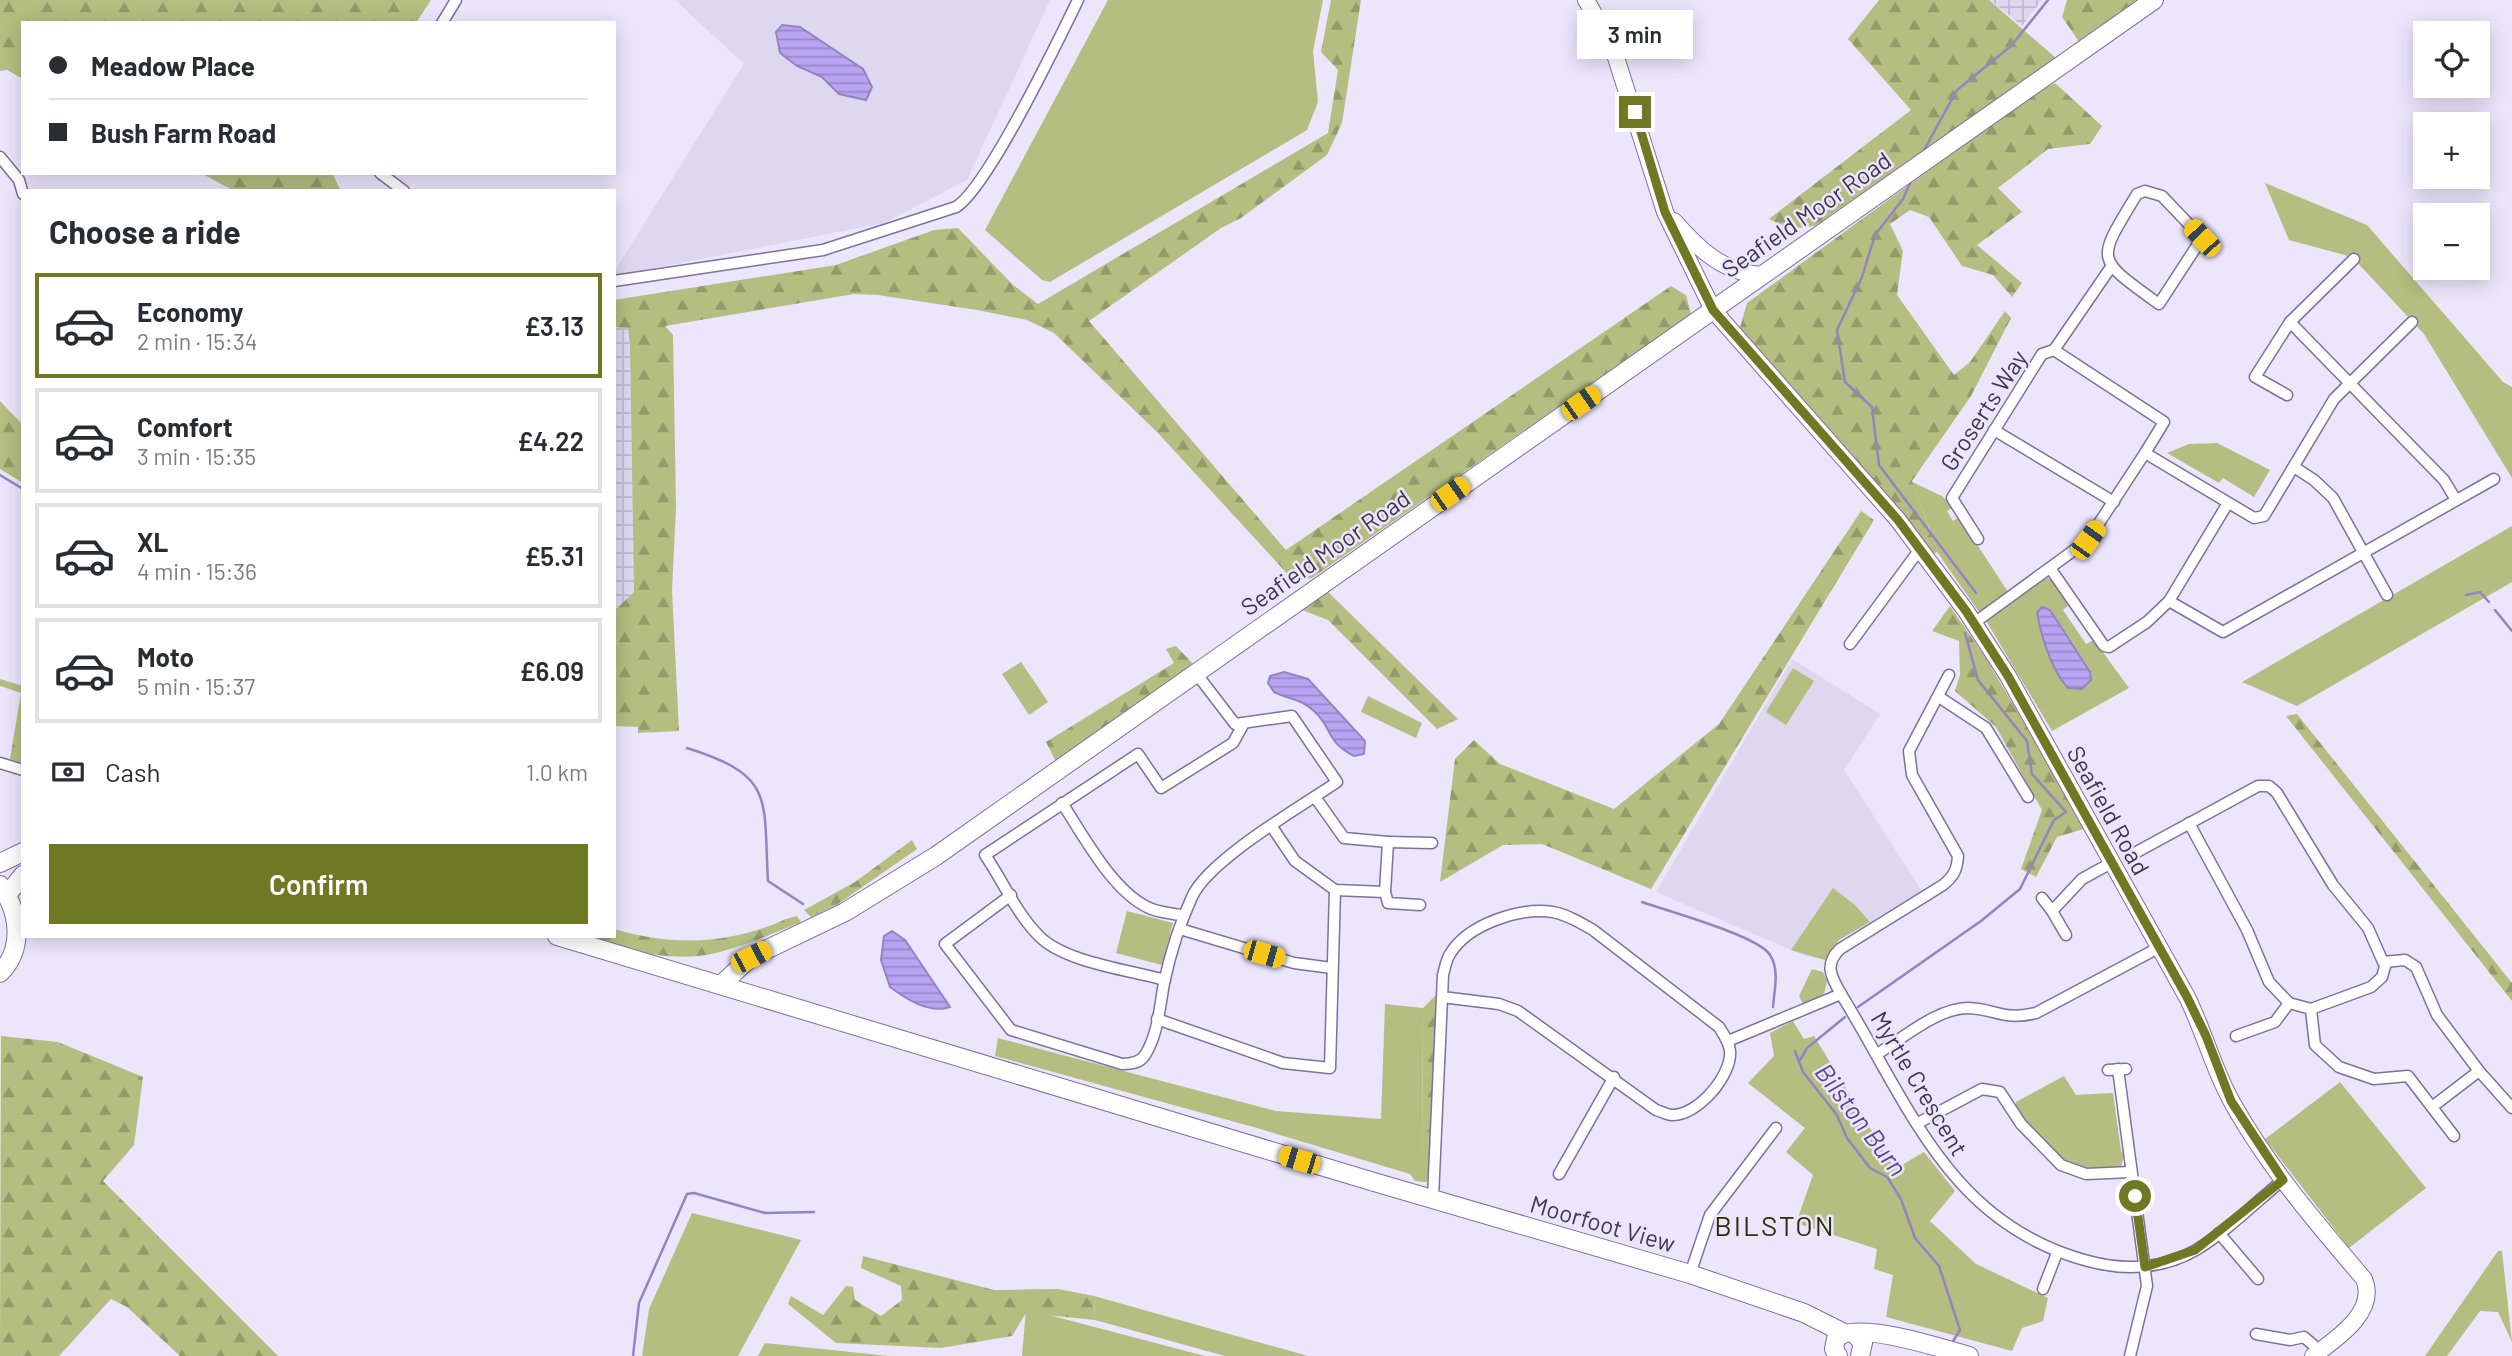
<!DOCTYPE html>
<meta charset="utf-8">
<style>
body{margin:0;font-family:Barlow,sans-serif;background:#f7f7f7;color:#2b2b33;height:100vh;display:flex;flex-direction:column;font-size:26px;white-space:nowrap}
*{box-sizing:border-box;margin:0}
p{font-size:23px;color:#7c7c81}
.icon{flex:none;width:38px;height:38px;fill:none;stroke:currentColor;stroke-width:2;stroke-linecap:round;stroke-linejoin:round}
.map{position:relative;flex:1;overflow:hidden}
.drawer{position:absolute;left:21px;top:189px;width:595px;height:749px;display:flex;flex-direction:column;background:#fff;border-radius:0px;box-shadow:0 4px 18px #0003}
.drawer>*{flex:none}
.top-card{position:absolute;left:21px;top:21px;width:595px;height:154px;border-radius:0px;box-shadow:0 4px 18px #0003;display:grid;align-content:center;height:154px;padding:0 28px;background:#fff}
.buttons{position:absolute;left:2413px;top:21px;display:grid;gap:14px}
.buttons a{display:grid;place-items:center;width:77px;height:77px;border-radius:0px;background:#fff;box-shadow:0 4px 18px #0003;font-size:35px}
.end{position:absolute;width:32px;height:32px;margin:-16px;border:9px solid #6e7924;background:#fff;box-shadow:0 0 0 4px #fff}
.from{border-radius:50%}
.bubble{position:absolute;height:49px;border-radius:0px;background:#fff;box-shadow:0 4px 18px #0003;font-size:23px;font-weight:600;line-height:49px;text-align:center}
.car{position:absolute;width:21px;height:42px;margin:-21px -10px;border-radius:9px;box-shadow:0 0 5px 2px #0007;background:linear-gradient(#f5c518 24%,#345 0 40%,#f5c518 0 76%,#345 0 86%,#f5c518 0)}
.top-card b{display:flex;align-items:center;gap:24px;height:66px;font-size:26px}
.top-card b+b{border-top:2px solid #e1e1e2}
.top-card i{width:18px;height:18px;background:#2b2b33}
ul{padding:0;list-style:none}
li{display:flex;align-items:center;gap:21px;height:105px;margin:0 14px 10px;padding:0 14px;border:4px solid #e1e1e2;border-radius:0px}
li div{flex:1}
li b{display:block;font-size:26px}
li em{font-style:normal;font-weight:600}
li.on{border-color:#6e7924}
li>.icon{width:63px;height:63px;stroke-width:1.5}
h2{padding:0 28px;font-size:32px;line-height:84px}
.pay{display:flex;align-items:center;gap:18px;height:77px;padding:0 28px;font-size:26px}
.pay p{margin-inline-start:auto}
.action{display:flex;gap:14px;margin-top:auto;padding:14px 28px}
.action a{flex:1;height:80px;border-radius:0px;background:#6e7924;color:#fff;font-size:28px;font-weight:600;line-height:80px;text-align:center}
.map>svg:first-child{display:block}
.built{fill:#ddd8f0}
.industrial{fill:url(#industrial-grid)}
.green{fill:#b4be80}
.forest{fill:url(#forest-firs)}
.water{fill:url(#water-rules);stroke:#9484c1;stroke-width:2}
.lines{fill:none;stroke-linecap:round;stroke-linejoin:round}
.stream{stroke:#9484c1;stroke-width:2.5}
.street-casing{stroke:#7d71a1;stroke-width:13}
.secondary-casing{stroke:#7d71a1;stroke-width:18}
.primary-casing{stroke:#7d71a1;stroke-width:20}
.street{stroke:#fff;stroke-width:10}
.secondary{stroke:#fff;stroke-width:16}
.primary{stroke:#fff;stroke-width:18}
.route{stroke:#6e7924;stroke-width:9}
.labels{text-anchor:middle;dominant-baseline:central;stroke-width:5;stroke-linejoin:round;paint-order:stroke}
.street-label{font-size:24px;fill:#3d384d;stroke:#ebe6fc}
.water-label{font-size:26px;font-style:italic;fill:#5e3f9a;stroke:#ebe6fc}
.quarter-label{font-size:28px;letter-spacing:2px;fill:#2b3007;stroke:#ebe6fc}
</style>
<div class="map">
<svg width="2512" height="1356" viewBox="0 0 2512 1356">
<defs>
<pattern id="industrial-grid" width="8" height="8" patternUnits="userSpaceOnUse" patternTransform="scale(1.75)"><rect width="8" height="8" fill="#ddd8f0"/><path d="M0 4h8M4 0v8" fill="none" stroke="#bfbacf"/></pattern>
<pattern id="forest-firs" width="22" height="20" patternUnits="userSpaceOnUse" patternTransform="scale(1.75)"><rect width="22" height="20" fill="#b4be80"/><path d="M5 1l3.5 6h-7zM16 11l3.5 6h-7z" fill="#949b6b"/></pattern>
<pattern id="water-rules" width="6" height="5" patternUnits="userSpaceOnUse" patternTransform="scale(1.75)"><rect width="6" height="5" fill="#b9a4f3"/><path d="M0 2.5h6" fill="none" stroke="#9887c7"/></pattern>
</defs>
<rect width="100%" height="100%" fill="#ebe6fc"/>
<g class="built">
<polygon points="675,0 1050,0 967,180 884,223 614,276 614,272 744,64"/>
<polygon points="1792,659 1880,714 1844,770 1922,891 1839,940 1825,960 1805,956 1656,892"/>
</g>
<g class="industrial">
<polygon points="1990,0 2042,0 2022,26"/>
<polygon points="614,327 628,328 630,346 634,592 614,611"/>
</g>
<g class="green">
<polygon points="1108,0 1323,0 1313,51 1318,102 1307,130 1050,282 1042,280 985,230"/>
<polygon points="2265,183 2367,225 2503,382 2512,387 2512,478 2424,334 2352,257 2289,240"/>
<polygon points="2217,443 2270,470 2254,497 2223,478 2219,483 2167,453 2189,444"/>
<polygon points="1912,482 1942,496 1953,508 1947,511 1953,521 1959,517 2008,592 1979,612 1937,552 1933,554 1926,545 1933,538"/>
<polygon points="2512,526 2512,582 2297,706 2242,682"/>
<polygon points="2046,578 2053,579 2069,605 2063,610 2086,644 2094,640 2129,688 2052,731 1985,619"/>
<polygon points="1021,662 1048,702 1029,715 1002,674"/>
<polygon points="1793,668 1814,681 1786,725 1766,712"/>
<polygon points="1368,696 1422,723 1416,738 1361,712"/>
<polygon points="1833,888 1856,906 1870,922 1839,940 1825,960 1791,950"/>
<polygon points="1127,911 1173,923 1162,965 1116,953"/>
<polygon points="1812,969 1823,972 1827,981 1824,994 1803,1004 1799,996"/>
<polygon points="1385,1004 1423,1008 1422,1163 1426,1166 1431,1163 1429,1179 1426,1182 1415,1181 1410,1174 1257,1128 995,1056 998,1038 1276,1111 1381,1119"/>
<polygon points="1793,1021 1804,1039 1814,1036 1895,1169 1924,1152 1955,1191 1930,1221 1976,1264 2048,1298 2043,1321 2022,1328 2012,1351 1886,1317 1893,1275 1874,1269 1877,1249 1796,1223 1813,1175 1786,1152 1805,1128 1748,1083 1774,1056 1770,1033"/>
<path d="M2064,1076L2076,1095L2113,1093L2121,1151L2124,1155L2121,1167C2073,1184 2040,1140 2016,1108V1102Z"/>
<polygon points="2340,1082 2426,1188 2349,1248 2265,1139"/>
<polygon points="692,1213 801,1240 738,1356 642,1356 649,1309"/>
<polygon points="2498,1251 2502,1251 2512,1342 2498,1312 2480,1311 2447,1356 2425,1356"/>
<polygon points="1094,1296 1308,1356 1225,1356 1095,1320"/>
<polygon points="1026,1309 1205,1356 1022,1356"/>
<polygon points="765,1343 889,1356 758,1356"/>
</g>
<g class="forest">
<polygon points="0,0 431,0 416,23 23,23 23,79 7,70 0,71"/>
<polygon points="1331,0 1361,0 1342,123 1327,155 1241,218 1221,228 1089,321 1286,550 1671,286 1686,295 1691,314 1312,578 1294,581 1157,432 1054,333 1027,320 977,310 878,295 854,294 665,326 673,335 676,508 672,590 679,731 638,733 638,727 614,726 614,611 634,592 630,346 628,328 614,327 614,300 836,265 934,230 958,228 1013,285 1038,304 1328,133 1338,70 1321,52"/>
<path d="M1879,0H1989L2056,58L1816,225C1797,230 1787,228 1769,219L1911,110L1848,39Z"/>
<polygon points="2067,0 2144,0 2080,43 2062,17"/>
<polygon points="2055,83 2102,126 2090,144 2048,149 1998,188 2022,212 1977,245 2022,283 2012,297 1993,275 1962,266 1929,217 1910,210 1890,224 1903,251 1897,295 1954,375 1970,362 2005,311 2011,318 1971,396 1912,481 1933,539 1926,545 1739,331 1747,303 2032,95"/>
<polygon points="201,173 332,173 341,191 234,191"/>
<polygon points="0,401 23,425 23,483 0,469"/>
<polygon points="1861,511 1874,520 1651,889 1542,844 1503,845 1440,882 1455,759 1474,740 1500,764 1614,809 1719,724"/>
<polygon points="1327,591 1458,719 1437,729 1328,620 1302,610"/>
<polygon points="1950,606 1985,657 2087,828 2057,837 2036,877 2021,869 2042,810 1996,727 1955,691 1960,675 1959,641 1932,631"/>
<polygon points="1176,646 1194,665 1057,764 1046,742 1174,663 1166,649"/>
<polygon points="0,679 23,686 23,763 10,759 21,693 0,686"/>
<polygon points="2297,714 2512,983 2512,1001 2286,716"/>
<polygon points="912,840 917,849 838,904 811,917 804,910 855,882"/>
<path d="M797,916L801,922C771,934 730,953 698,956C659,960 619,948 582,936H614V929C664,944 716,945 766,927C777,924 785,918 797,916Z"/>
<polygon points="1437,994 1431,1163 1426,1167 1422,1163 1423,1008"/>
<polygon points="1,1036 58,1042 143,1077 134,1145 103,1181 278,1356 180,1356 127,1307 111,1299 59,1356 0,1356"/>
<polygon points="863,1256 994,1290 1058,1289 1094,1296 1095,1320 1026,1313 1012,1336 941,1348 836,1343 788,1304 791,1296 823,1315 846,1286 853,1287 855,1300 881,1316 902,1300 901,1286 861,1268"/>
</g>
<g class="water">
<polygon points="782,25 800,27 863,69 872,87 866,100 839,94 822,77 797,66 780,53 776,32"/>
<path d="M2042,607L2050,610L2090,672L2091,680L2082,689L2068,688C2051,669 2042,638 2037,613Z"/>
<path d="M1284,672L1308,679L1365,741L1364,754L1354,756C1325,741 1333,728 1314,711C1302,699 1288,699 1274,692L1268,683L1270,676Z"/>
<path d="M892,931L905,940L950,1007C929,1014 906,999 890,987L881,960L884,936Z"/>
</g>
<g class="lines">
<g class="stream">
<polyline points="1923,152 1957,90 2011,46 2048,0"/>
<polyline points="1911,181 1903,199 1875,235 1862,277 1837,330 1845,382 1872,407 1879,465 1976,593"/>
<polyline points="0,475 23,489"/>
<polyline points="2466,595 2480,592 2489,602"/>
<polyline points="2495,610 2512,631"/>
<path d="M687,748C776,776 763,798 768,881L803,904"/>
<path d="M1642,902C1667,911 1759,936 1770,955C1780,970 1774,991 1773,1007"/>
<polyline points="1858,1007 1981,921 2020,889 2054,820 2066,812 2032,774 2027,741 1978,680 1965,633"/>
<polyline points="1795,1051 1803,1072 1837,1115 1847,1138 1870,1168 1887,1177 1901,1199 1915,1238 1939,1266 1960,1330 1952,1343"/>
<polyline points="1800,1060 1807,1048 1845,1017"/>
<polyline points="633,1356 639,1303 687,1194 694,1193 765,1213 814,1212"/>
</g>
<defs>
<g id="street">
<polyline points="442,23 456,0"/>
<polyline points="0,157 19,180 23,194"/>
<polyline points="380,173 404,191"/>
<path d="M2145,191L2162,196L2202,238L2159,304C2094,257 2096,262 2137,194Z"/>
<path d="M614,281L823,250L956,207C988,187 1058,41 1078,0"/>
<polyline points="2290,322 2444,480 2456,500"/>
<polyline points="2054,350 2164,422 2145,453"/>
<polyline points="2054,350 2111,267"/>
<polyline points="2287,395 2255,377 2290,322 2354,259"/>
<polyline points="1994,430 2114,502"/>
<polyline points="2294,467 2314,480 2333,498 2387,595"/>
<polyline points="1978,539 1952,498 2042,354 2054,350"/>
<polyline points="2050,568 2104,646 2109,647 2147,622 2169,601 2228,503"/>
<polyline points="2169,601 2223,632 2494,479"/>
<polyline points="1974,623 2088,540 2145,453 2254,518 2264,516 2334,399 2412,322"/>
<polyline points="1850,644 1920,549"/>
<path d="M1949,675L1909,751L1912,775L1958,856C1957,870 1954,876 1943,885L1840,949C1824,964 1831,977 1841,994C1910,1106 1949,1224 2088,1261C2124,1271 2164,1269 2196,1250C2227,1231 2255,1203 2283,1180"/>
<polyline points="1939,697 1986,728 2028,797"/>
<polyline points="0,763 23,770"/>
<path d="M1062,803C1083,835 1112,890 1147,907C1158,913 1173,913 1184,916"/>
<polyline points="2189,823 2247,930 2269,982 2289,1003 2311,1009 2371,987 2382,977 2386,963"/>
<polyline points="1272,827 1295,861 1335,890 1385,892 1388,842 1344,838 1315,797"/>
<polyline points="1388,842 1432,843"/>
<polyline points="2133,854 2258,786 2269,786 2277,793 2333,885 2368,928 2383,962 2405,960 2416,967 2437,1015 2479,1071 2512,1108"/>
<polyline points="1385,892 1388,903 1420,905"/>
<path d="M1011,895L945,944L1011,1030L1122,1064C1131,1064 1140,1063 1145,1055C1158,1035 1160,1005 1164,983C1170,955 1180,923 1192,897C1208,860 1302,806 1337,782L1292,716L1235,724L1196,673"/>
<polyline points="2042,898 2052,911"/>
<polyline points="1180,929 1294,963 1332,968"/>
<polyline points="2066,935 2052,911 2082,879 2113,862"/>
<path d="M1165,980C1129,970 1064,962 1039,936C1016,913 1003,881 985,855L1138,754L1161,788L1233,743L1244,723"/>
<polyline points="2311,1009 2315,1045 2339,1067 2374,1079 2408,1076 2454,1136"/>
<polyline points="1157,1019 1283,1063 1330,1068 1335,890"/>
<polyline points="2236,1036 2275,1022 2289,1003"/>
<polyline points="1728,1041 1841,994"/>
<path d="M1877,1054C1902,1039 1937,1008 1968,1008C1996,1009 2004,1021 2036,1013L2160,947"/>
<polyline points="2118,1069 2147,1286 2130,1356"/>
<polyline points="2108,1070 2126,1069"/>
<polyline points="2432,1107 2479,1071"/>
<polyline points="1918,1123 1982,1089 2000,1092 2021,1124 2061,1165 2086,1174 2131,1172"/>
<polyline points="1559,1174 1614,1077"/>
<path d="M1433,1198L1443,975C1445,968 1446,960 1450,954C1468,924 1520,907 1553,912C1568,915 1581,923 1593,930L1719,1027C1724,1035 1729,1042 1730,1051C1732,1076 1697,1116 1672,1115C1667,1115 1661,1111 1656,1110L1518,1011L1499,1004L1442,997"/>
<polyline points="2219,1233 2258,1279"/>
<polyline points="1690,1274 1710,1215 1776,1128"/>
<polyline points="2043,1289 2057,1253"/>
<polyline points="2256,1334 2290,1340 2304,1337 2320,1351"/>
</g>
<g id="secondary">
<path d="M1586,0L1612,45L1665,212L1713,310L1898,520L1966,611L2008,676L2187,997C2204,1031 2214,1071 2233,1104C2269,1168 2317,1224 2364,1279C2378,1312 2336,1339 2313,1356"/>
<path d="M1674,221C1698,249 1725,274 1763,275"/>
</g>
<g id="primary">
<polyline points="0,863 23,852"/>
<path d="M0,885C19,911 25,948 0,973"/>
<polyline points="7,895 23,875"/>
<polyline points="557,936 1374,1182 1690,1274 1804,1313 1844,1333"/>
<polyline points="722,984 751,957 845,912 936,856 2154,0"/>
<polyline points="1854,1333 1863,1343 1860,1356"/>
<path d="M1838,1356L1834,1349L1836,1339C1853,1319 1944,1349 1969,1356"/>
</g>
</defs>
<use href="#street" class="street-casing"/>
<use href="#secondary" class="secondary-casing"/>
<use href="#primary" class="primary-casing"/>
<use href="#street" class="street"/>
<use href="#secondary" class="secondary"/>
<use href="#primary" class="primary"/>
</g>
<g class="lines">
<polyline class="route" points="1635,112 1665,212 1713,310 1898,520 1966,611 2008,676 2187,997 2206,1036 2231,1101 2283,1180 2195,1250 2145,1267 2135,1196"/>
</g>
<g class="labels">
<g class="street-label">
<text transform="translate(1806 214) rotate(-35)">Seafield Moor Road</text>
<text transform="translate(1983 410) rotate(-57)">Groserts Way</text>
<text transform="translate(1325 552) rotate(-35)">Seafield Moor Road</text>
<text transform="translate(2109 810) rotate(61)">Seafield Road</text>
<text transform="translate(1920 1083) rotate(59)">Myrtle Crescent</text>
<text transform="translate(1603 1223) rotate(16)">Moorfoot View</text>
</g>
<g class="water-label">
<text transform="translate(1862 1119) rotate(53)">Bilston Burn</text>
</g>
<g class="quarter-label">
<text x="1775" y="1225">BILSTON</text>
</g>
</g>
</svg>
<div class="buttons">
<a><svg class="icon" aria-label="locate" viewBox="0 0 24 24"><circle cx="12" cy="12" r="6"/><path d="M12 2v4M12 18v4M2 12h4M18 12h4"/></svg></a>
<a>+</a>
<a>−</a>
</div>
<i class="end from" style="left:2135px;top:1196px"></i>
<i class="end" style="left:1635px;top:112px"></i>
<div class="bubble" style="left:1577px;top:10px;width:116px">3 min</div>
<i class="car" style="left:2202px;top:238px;rotate:317deg"></i>
<i class="car" style="left:1581px;top:403px;rotate:55deg"></i>
<i class="car" style="left:1450px;top:494px;rotate:55deg"></i>
<i class="car" style="left:2088px;top:540px;rotate:36deg"></i>
<i class="car" style="left:1264px;top:954px;rotate:106deg"></i>
<i class="car" style="left:751px;top:957px;rotate:63deg"></i>
<i class="car" style="left:1299px;top:1160px;rotate:287deg"></i>
<div class="top-card">
<b><i class="from"></i>Meadow Place</b>
<b><i></i>Bush Farm Road</b>
</div>
<section class="drawer">
<h2>Choose a ride</h2>
<ul>
<li class="on"><svg class="icon" aria-label="car" viewBox="0 0 24 24"><path d="M5 17H2v-5l4-1 3-4h7l3 4 3 1v5h-3M9 17h6M6 11h13"/><circle cx="7" cy="17" r="2"/><circle cx="17" cy="17" r="2"/></svg><div><b>Economy</b><p>2 min · 15:34</p></div><em>£3.13</em></li>
<li><svg class="icon" aria-label="car" viewBox="0 0 24 24"><path d="M5 17H2v-5l4-1 3-4h7l3 4 3 1v5h-3M9 17h6M6 11h13"/><circle cx="7" cy="17" r="2"/><circle cx="17" cy="17" r="2"/></svg><div><b>Comfort</b><p>3 min · 15:35</p></div><em>£4.22</em></li>
<li><svg class="icon" aria-label="car" viewBox="0 0 24 24"><path d="M5 17H2v-5l4-1 3-4h7l3 4 3 1v5h-3M9 17h6M6 11h13"/><circle cx="7" cy="17" r="2"/><circle cx="17" cy="17" r="2"/></svg><div><b>XL</b><p>4 min · 15:36</p></div><em>£5.31</em></li>
<li><svg class="icon" aria-label="car" viewBox="0 0 24 24"><path d="M5 17H2v-5l4-1 3-4h7l3 4 3 1v5h-3M9 17h6M6 11h13"/><circle cx="7" cy="17" r="2"/><circle cx="17" cy="17" r="2"/></svg><div><b>Moto</b><p>5 min · 15:37</p></div><em>£6.09</em></li>
</ul>
<div class="pay"><svg class="icon" aria-label="cash" viewBox="0 0 24 24"><path d="M3 7h18v10H3z"/><circle cx="12" cy="12" r="2"/></svg>Cash<p>1.0 km</p></div>
<div class="action"><a>Confirm</a></div>
</section>
</div>
